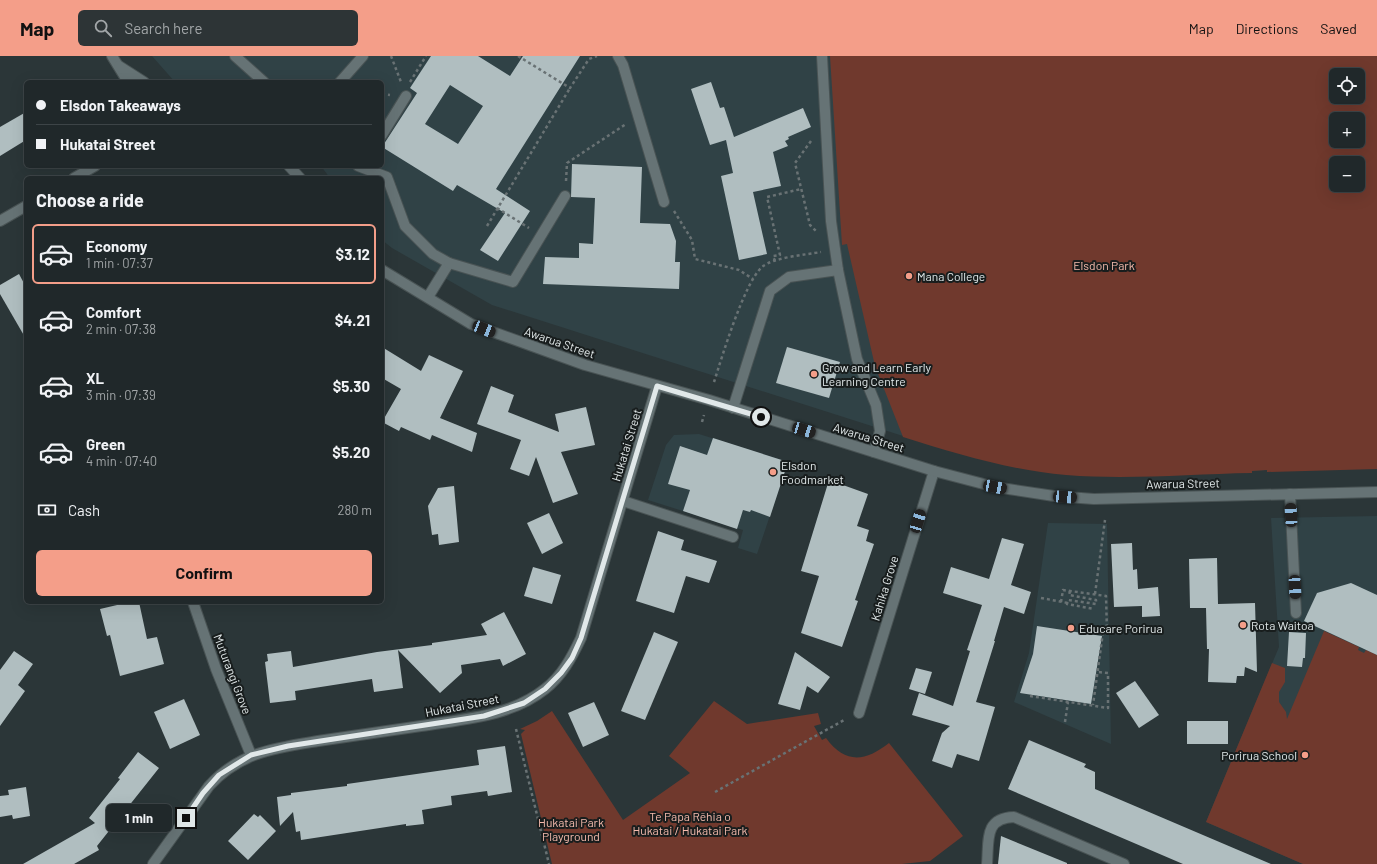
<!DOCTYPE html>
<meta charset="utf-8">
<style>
body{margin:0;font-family:Barlow,sans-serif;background:#2d3436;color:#f1f3f6;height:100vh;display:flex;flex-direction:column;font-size:15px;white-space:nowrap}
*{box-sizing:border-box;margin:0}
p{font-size:13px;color:#a2a6a8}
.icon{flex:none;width:22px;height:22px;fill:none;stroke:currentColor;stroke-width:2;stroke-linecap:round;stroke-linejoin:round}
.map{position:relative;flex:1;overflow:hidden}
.side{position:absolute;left:24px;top:120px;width:360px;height:428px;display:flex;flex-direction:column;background:#20282a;border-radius:6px;box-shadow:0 4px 16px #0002,0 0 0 1px #3d4447}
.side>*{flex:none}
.guide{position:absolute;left:24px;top:24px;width:360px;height:88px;border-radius:6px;box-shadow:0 4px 16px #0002,0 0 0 1px #3d4447;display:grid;align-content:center;height:88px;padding:0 12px;background:#20282a}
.buttons{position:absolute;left:1329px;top:12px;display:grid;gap:8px}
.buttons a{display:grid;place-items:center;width:36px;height:36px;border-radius:6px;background:#20282a;box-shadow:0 4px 16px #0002,0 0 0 1px #3d4447;font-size:20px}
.end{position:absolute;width:18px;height:18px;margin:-9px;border:5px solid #e1e8e9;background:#111;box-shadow:0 0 0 2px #111}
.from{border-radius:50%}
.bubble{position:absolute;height:28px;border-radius:6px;background:#20282a;box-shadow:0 4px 16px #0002,0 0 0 1px #3d4447;font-size:13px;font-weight:700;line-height:28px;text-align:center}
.car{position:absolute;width:12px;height:24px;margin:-12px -6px;border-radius:5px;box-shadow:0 0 3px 1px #0007;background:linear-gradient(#222 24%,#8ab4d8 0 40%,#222 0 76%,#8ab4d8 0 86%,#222 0)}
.guide b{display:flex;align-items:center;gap:14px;height:38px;font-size:15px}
.guide b+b{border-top:1px solid #3d4447}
.guide i{width:10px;height:10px;background:#f1f3f6}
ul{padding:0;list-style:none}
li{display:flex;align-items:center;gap:12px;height:60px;margin:0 8px 6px;padding:0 4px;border:2px solid transparent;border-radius:6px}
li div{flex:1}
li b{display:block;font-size:15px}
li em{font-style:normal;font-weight:700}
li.on{border-color:#f49e89}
li>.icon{width:36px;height:36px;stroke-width:1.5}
h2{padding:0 12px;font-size:18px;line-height:48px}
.pay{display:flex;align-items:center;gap:10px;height:44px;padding:0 12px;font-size:15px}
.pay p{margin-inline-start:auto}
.cta{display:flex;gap:8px;margin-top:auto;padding:8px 12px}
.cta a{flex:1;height:46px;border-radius:6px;background:#f49e89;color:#111;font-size:16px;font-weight:700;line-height:46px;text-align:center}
header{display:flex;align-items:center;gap:24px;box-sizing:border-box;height:56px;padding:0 20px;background:#f49e89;color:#111}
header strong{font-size:19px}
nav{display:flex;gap:22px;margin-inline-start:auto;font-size:14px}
.search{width:280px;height:36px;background:#2d3436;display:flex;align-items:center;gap:10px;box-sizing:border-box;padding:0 14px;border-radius:6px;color:#a2a6a8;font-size:15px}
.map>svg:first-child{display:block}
.built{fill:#304246;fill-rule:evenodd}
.green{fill:#70392d;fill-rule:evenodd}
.building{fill:#b0bec0;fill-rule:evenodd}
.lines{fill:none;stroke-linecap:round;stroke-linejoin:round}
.service-casing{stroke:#495354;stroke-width:12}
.minor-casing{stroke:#495354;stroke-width:12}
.tertiary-casing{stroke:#495354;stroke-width:12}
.path{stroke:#697274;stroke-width:2.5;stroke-dasharray:3 3;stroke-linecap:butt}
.service{stroke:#667375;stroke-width:10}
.minor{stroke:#667375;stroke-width:10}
.tertiary{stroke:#667375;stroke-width:10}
.route{stroke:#e1e8e9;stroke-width:5}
.poi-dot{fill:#f49e89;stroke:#181d1d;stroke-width:1.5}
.labels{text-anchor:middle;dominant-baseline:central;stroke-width:4;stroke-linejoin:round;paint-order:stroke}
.park-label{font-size:12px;fill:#f5bbad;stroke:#181d1d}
.poi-label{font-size:12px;fill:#e1e8e9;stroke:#181d1d;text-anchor:start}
.street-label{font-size:12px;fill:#e1e8e9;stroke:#181d1d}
</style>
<header>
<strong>Map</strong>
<div class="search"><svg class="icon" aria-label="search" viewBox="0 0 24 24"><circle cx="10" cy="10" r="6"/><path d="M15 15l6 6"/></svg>Search here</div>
<nav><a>Map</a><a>Directions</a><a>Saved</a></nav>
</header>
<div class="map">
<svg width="1377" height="808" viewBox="0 0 1377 808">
<rect width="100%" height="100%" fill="#2b3638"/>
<g class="built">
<path d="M152,0H1377V411L1105,419L903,380L492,249L392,192L382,184V122H330L321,110H382V26H175ZM1336,19H1358V41H1336ZM1336,63H1358V85H1336ZM1336,107H1358V129H1336Z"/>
<polygon points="699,378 788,406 757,498 738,492 743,474 648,444 666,389 674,379"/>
<polygon points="1377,460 1377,808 1303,808 1206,766 1279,591 1271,462"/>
<polygon points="1048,467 1107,468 1111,688 1014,646 1029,597"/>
</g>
<g class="green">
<path d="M830,0H1377V413L1267,416V414L1252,415V417C1191,418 1128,424 1066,419C1010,414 957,398 903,381L875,310L847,188L842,189ZM1336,19H1358V41H1336ZM1336,63H1358V85H1336ZM1336,107H1358V129H1336Z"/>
<polygon points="1324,575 1359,591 1358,594 1364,597 1366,594 1377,599 1377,808 1303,808 1206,766 1272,607 1285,612 1285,626 1279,636 1279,646 1286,656 1287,663"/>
<path d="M714,645L747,668L818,657L821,668L814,670L822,684L826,682C845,708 865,706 889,687L963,780L930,805L902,808H552L521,678L525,674L520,673L537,665L552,655L623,764L690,717L669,700Z"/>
</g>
<g class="building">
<path d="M431,0H478L510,20L523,0H580L496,133L530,155L498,205L480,194L505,157L457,129L453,135L382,91L417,37L410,32ZM450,29L483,50L458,88L425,68Z"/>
<polygon points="711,26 720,52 724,51 734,81 803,52 811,71 788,81 789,83 785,85 788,90 773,96 781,130 753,136 767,198 739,204 721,120 733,117 726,84 710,89 691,33"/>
<polygon points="26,56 26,84 0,100 0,71"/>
<polygon points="572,108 642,111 640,167 670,168 676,185 675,206 680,206 679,233 543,228 545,201 579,202 579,187 593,188 595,142 571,141"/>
<polygon points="19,218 26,231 26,283 0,238 0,229"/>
<polygon points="382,291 421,315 429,299 463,315 440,362 477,377 472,396 432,379 430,384 401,371 399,375 382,366 401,333 382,322"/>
<polygon points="787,291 840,306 829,342 776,327"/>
<polygon points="491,330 514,339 508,356 559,376 555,358 586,351 595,389 561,396 578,438 553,447 536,401 529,420 510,413 521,384 477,368"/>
<polygon points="713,382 788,406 770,461 751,454 750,456 743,454 737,473 683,455 690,434 668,428 680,390 707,399"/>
<polygon points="829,424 868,438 857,470 869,474 866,485 874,488 855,544 858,545 842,591 801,577 819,520 801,515"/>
<polygon points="454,430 459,486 439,489 438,478 432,479 428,450 438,432"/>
<polygon points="549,457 563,487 542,498 527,467"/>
<polygon points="658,475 684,484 681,494 717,505 709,527 686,520 674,557 636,545"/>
<polygon points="1002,482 1024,488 1011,529 1031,536 1024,558 1004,551 994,585 995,585 976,646 995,651 979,705 957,698 952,712 932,705 942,677 950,670 912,659 919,637 953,650 970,595 967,594 982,549 943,537 951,511 989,523"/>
<polygon points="1132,487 1133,514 1137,513 1138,533 1158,531 1160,560 1142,561 1142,550 1114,551 1111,488"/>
<polygon points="1217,502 1218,548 1255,547 1257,616 1245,611 1244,620 1237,620 1236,627 1208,626 1209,593 1207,593 1206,552 1190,552 1189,503"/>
<polygon points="533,511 561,519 552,548 524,540"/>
<polygon points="1351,527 1377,539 1377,599 1304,565 1317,537"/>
<polygon points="130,546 139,546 147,583 157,581 164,608 120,620 110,579 107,580 100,553"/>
<polygon points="504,556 526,598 503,610 500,603 461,609 462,617 440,637 398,594 403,632 374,636 372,623 295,635 296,644 270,647 265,606 268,605 267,598 291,595 293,611 377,596 432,589 432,587 487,579 481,568"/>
<polygon points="1037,570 1102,580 1091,648 1020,637 1033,598"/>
<polygon points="654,576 678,586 645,664 621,655"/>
<polygon points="1289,576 1306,577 1305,602 1303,602 1302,611 1287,610"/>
<polygon points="14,595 33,608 18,629 25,635 0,670 0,614"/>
<polygon points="795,596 830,621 818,637 807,630 800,654 778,648"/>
<polygon points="916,612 932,616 925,638 909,633"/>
<polygon points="1135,625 1159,659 1139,672 1116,637"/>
<polygon points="184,643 200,679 170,693 154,656"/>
<polygon points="594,646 609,679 583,691 568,657"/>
<rect x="1187" y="665" width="41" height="23"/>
<polygon points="1029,684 1086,708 1084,711 1095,716 1095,733 1271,808 1183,808 1008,733"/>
<polygon points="505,690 512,736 488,740 487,735 451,740 452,749 422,754 424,768 406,770 406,768 301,784 300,775 296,776 293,756 280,770 277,741 291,739 291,737 347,730 347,728 479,709 477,694"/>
<polygon points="138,696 159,712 97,790 99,794 74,808 23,808 95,767 89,762 120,723 118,722"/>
<polygon points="26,731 30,760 13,763 12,759 0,761 0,740 9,739 8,734"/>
<polygon points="254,758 258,761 260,759 276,775 248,804 228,785"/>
<polygon points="1001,780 1067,807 1067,808 998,808"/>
</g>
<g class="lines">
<defs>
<g id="service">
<polyline points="235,0 264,26"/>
<polyline points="618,0 623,9 664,146"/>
<polyline points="822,0 831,165 838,214"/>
<polyline points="340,26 363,0"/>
<polyline points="382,79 406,40"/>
<polyline points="358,110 387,121 405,170 433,198 449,207 428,241"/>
<polyline points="449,207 513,226 565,140"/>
<polyline points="733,352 770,235 789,221 838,214 857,303 876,349 880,375 874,396"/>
<polyline points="1290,438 1296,557"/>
<polyline points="623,445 733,481"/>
<path d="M987,808C989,784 984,762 1014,761L1124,808"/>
</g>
<g id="minor">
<polyline points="112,0 128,26"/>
<polyline points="74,122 95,110"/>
<polyline points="0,165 26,150"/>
<polyline points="193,546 216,613 251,699"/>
<polyline points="859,657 934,415"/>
<path d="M153,808L209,730C240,696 275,692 318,685C353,680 387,675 421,670C463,663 510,661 545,633C562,620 572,601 581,582L657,330"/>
</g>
<g id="tertiary">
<polyline points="119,10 144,26"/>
<polyline points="289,110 300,122"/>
<polyline points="382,214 471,268 585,309 709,344 934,415 995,431 1054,440 1094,443 1377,436"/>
</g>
</defs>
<use href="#service" class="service-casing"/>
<use href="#minor" class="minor-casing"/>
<use href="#tertiary" class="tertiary-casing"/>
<g class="path">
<polyline points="391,0 401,26"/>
<polyline points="518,0 570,32 589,3 597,0"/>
<polyline points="410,26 426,0"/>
<polyline points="382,38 390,39"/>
<polyline points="811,85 795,107 810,169 817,176"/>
<polyline points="566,125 567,107 626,68"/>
<polyline points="497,152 529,172"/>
<polyline points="674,155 692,184 695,203 739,214 753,223"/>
<polyline points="487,170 570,32"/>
<polyline points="775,205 773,200 780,199 767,141 801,133"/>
<path d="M714,326C722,301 744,227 762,211C774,201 805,199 821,196"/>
<polyline points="702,366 704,359"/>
<polyline points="1070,535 1069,539 1096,544 1096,548 1068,544 1067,548 1094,553"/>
<polyline points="1095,538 1105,464"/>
<polyline points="1041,542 1068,547"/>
<polyline points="1061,546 1063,534 1106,540 1107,576 1103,576 1093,649"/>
<polyline points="1030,640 1108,652 1108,617 1098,616"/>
<polyline points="1065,666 1068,646"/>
<polyline points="516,673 549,808"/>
<polyline points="715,736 846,663"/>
</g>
<use href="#service" class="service"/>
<use href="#minor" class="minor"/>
<use href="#tertiary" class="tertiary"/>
</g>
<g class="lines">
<polyline class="route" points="186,762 203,737 219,719 251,699 288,690 484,660 524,647 545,633 561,617 572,602 581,582 657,330 761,361"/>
</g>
<g class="poi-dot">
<circle cx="909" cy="220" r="4"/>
<circle cx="814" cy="318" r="4"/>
<circle cx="773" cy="416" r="4"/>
<circle cx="1243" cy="569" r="4"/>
<circle cx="1071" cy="572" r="4"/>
<circle cx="1305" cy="699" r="4"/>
</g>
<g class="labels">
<g class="park-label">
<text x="1104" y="209">Elsdon Park</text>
<text x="690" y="760">Te Papa Rēhia o<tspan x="690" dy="14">Hukatai / Hukatai Park</tspan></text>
<text x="571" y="766">Hukatai Park<tspan x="571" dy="14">Playground</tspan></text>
</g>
<g class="poi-label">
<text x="917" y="220">Mana College</text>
<text x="822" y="311">Grow and Learn Early<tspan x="822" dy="14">Learning Centre</tspan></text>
<text x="781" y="409">Elsdon<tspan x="781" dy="14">Foodmarket</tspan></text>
<text x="1251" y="569">Rota Waitoa</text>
<text x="1079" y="572">Educare Porirua</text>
<text x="1297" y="699" text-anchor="end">Porirua School</text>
</g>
<g class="street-label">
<text transform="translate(560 286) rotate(19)">Awarua Street</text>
<text transform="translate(869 381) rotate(17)">Awarua Street</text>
<text transform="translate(626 389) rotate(-73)">Hukatai Street</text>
<text transform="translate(1183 427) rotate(-1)">Awarua Street</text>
<text transform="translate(884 532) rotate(-73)">Kahika Grove</text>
<text transform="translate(233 618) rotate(69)">Muturangi Grove</text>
<text transform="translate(462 649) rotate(-11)">Hukatai Street</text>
</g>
</g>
</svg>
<div class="buttons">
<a><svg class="icon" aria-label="locate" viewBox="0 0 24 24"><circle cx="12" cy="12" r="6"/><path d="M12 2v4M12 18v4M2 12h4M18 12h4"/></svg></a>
<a>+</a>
<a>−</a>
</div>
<i class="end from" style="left:761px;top:361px"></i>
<i class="end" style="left:186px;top:762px"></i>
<div class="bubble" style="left:106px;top:748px;width:66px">1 min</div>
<i class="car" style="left:484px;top:273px;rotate:112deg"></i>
<i class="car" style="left:804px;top:374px;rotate:107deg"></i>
<i class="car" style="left:995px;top:431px;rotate:101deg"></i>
<i class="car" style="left:1065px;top:441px;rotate:94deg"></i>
<i class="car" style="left:1291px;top:459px;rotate:357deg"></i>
<i class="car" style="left:918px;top:465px;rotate:17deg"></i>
<i class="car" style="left:1295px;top:531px;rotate:177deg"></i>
<div class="guide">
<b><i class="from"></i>Elsdon Takeaways</b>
<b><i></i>Hukatai Street</b>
</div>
<section class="side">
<h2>Choose a ride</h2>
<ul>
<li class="on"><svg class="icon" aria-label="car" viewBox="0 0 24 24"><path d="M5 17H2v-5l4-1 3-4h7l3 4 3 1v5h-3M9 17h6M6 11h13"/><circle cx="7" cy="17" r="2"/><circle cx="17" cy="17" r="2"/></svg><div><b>Economy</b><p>1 min · 07:37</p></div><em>$3.12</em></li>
<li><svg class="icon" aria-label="car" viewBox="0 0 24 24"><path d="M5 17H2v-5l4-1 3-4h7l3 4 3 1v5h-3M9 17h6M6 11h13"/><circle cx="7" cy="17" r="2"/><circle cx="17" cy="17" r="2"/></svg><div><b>Comfort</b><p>2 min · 07:38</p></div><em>$4.21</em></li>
<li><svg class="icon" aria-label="car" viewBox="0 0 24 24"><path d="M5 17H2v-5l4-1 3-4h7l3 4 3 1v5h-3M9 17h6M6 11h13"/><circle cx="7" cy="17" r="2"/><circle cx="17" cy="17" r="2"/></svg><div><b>XL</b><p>3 min · 07:39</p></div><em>$5.30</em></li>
<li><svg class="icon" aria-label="car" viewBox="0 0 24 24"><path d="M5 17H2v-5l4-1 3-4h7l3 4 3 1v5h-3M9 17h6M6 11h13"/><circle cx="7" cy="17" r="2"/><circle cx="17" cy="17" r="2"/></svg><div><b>Green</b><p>4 min · 07:40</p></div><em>$5.20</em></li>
</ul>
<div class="pay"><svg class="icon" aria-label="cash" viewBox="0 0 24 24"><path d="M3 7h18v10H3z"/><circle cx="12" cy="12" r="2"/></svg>Cash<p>280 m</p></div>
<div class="cta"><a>Confirm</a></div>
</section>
</div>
